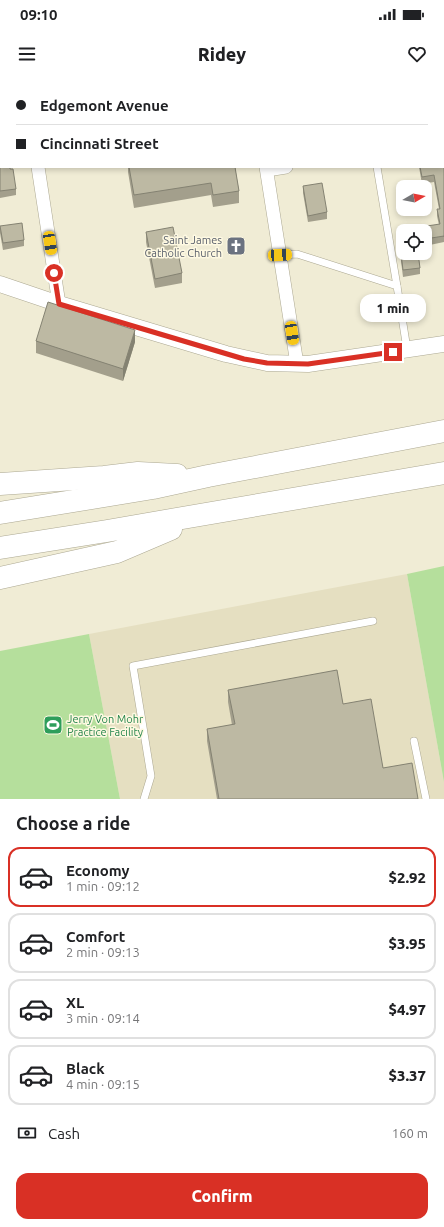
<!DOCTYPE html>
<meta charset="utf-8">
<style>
body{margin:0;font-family:Ubuntu,sans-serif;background:#f6f6f6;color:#202124;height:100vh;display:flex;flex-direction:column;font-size:15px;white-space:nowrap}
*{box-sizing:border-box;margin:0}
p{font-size:13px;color:#757577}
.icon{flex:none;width:22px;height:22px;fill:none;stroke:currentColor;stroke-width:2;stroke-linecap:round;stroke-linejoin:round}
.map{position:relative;height:719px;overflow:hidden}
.panel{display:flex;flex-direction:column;background:#fff;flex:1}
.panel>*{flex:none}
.top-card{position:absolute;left:0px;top:0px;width:444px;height:88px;box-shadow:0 2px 6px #0003;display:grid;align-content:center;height:88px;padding:0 16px;background:#fff}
.needle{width:26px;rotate:80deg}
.controls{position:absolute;left:396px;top:100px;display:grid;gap:8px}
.controls a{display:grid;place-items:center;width:36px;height:36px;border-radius:8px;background:#fff;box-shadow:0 2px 6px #0003;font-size:20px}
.end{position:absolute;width:18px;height:18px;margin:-9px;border:5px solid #d93025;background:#fff;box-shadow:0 0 0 2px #fff}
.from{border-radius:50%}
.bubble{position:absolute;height:28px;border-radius:12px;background:#fff;box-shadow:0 2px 6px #0003;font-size:13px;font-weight:800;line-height:28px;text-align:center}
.car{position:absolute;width:12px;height:24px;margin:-12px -6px;border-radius:5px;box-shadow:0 0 3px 1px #0007;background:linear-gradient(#f5c518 24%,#345 0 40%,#f5c518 0 76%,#345 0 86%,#f5c518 0)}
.top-card b{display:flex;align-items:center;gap:14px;height:38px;font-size:15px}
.top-card b+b{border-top:1px solid #e0e0e0}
.top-card i{width:10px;height:10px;background:#202124}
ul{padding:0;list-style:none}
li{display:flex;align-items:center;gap:12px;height:60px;margin:0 8px 6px;padding:0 8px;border:2px solid #e0e0e0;border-radius:12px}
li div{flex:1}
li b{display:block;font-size:15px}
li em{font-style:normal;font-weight:800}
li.current{border-color:#d93025}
li>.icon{width:36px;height:36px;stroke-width:1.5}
h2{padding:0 16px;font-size:18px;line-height:48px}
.pay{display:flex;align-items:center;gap:10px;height:44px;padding:0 16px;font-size:15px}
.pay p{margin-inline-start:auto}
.primary-button{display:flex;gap:8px;margin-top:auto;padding:8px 16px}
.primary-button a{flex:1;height:46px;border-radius:12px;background:#d93025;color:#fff;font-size:16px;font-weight:800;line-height:46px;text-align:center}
.status{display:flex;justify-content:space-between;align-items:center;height:28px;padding:0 20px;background:#fff;direction:ltr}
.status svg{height:11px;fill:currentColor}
header{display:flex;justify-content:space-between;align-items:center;height:52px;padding:0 16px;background:#fff;font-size:18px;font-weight:800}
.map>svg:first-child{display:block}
.built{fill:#e5dfc1}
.green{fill:#b5df9c}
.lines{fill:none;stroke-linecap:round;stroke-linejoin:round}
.service-casing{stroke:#aca892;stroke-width:8}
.minor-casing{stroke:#aca892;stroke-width:14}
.tertiary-casing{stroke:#aca892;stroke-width:17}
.motorway-casing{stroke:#aca892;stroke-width:23}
.service{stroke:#fff;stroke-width:7}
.minor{stroke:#fff;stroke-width:13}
.tertiary{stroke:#fff;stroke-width:16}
.motorway{stroke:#fff;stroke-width:22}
.wall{fill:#a39f8c}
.shaded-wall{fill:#848272}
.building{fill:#bdb9a3;stroke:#848272}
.route{stroke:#d93025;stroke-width:5}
.labels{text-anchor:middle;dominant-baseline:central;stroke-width:3;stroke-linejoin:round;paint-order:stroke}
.worship-label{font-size:11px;fill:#5b616d;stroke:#fef9e2;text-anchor:end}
.leisure-label{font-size:11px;fill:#27864d;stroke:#fef9e2;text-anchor:start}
</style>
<div class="status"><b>09:10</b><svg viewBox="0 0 49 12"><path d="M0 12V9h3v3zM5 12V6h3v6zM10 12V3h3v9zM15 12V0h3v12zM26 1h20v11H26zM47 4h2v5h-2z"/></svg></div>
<header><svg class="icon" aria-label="menu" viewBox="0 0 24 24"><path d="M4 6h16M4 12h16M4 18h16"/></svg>Ridey<svg class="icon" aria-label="heart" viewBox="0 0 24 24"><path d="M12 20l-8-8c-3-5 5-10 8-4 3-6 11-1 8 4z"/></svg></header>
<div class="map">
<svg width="444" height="719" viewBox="0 0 444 719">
<rect width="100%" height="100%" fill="#f0ecd5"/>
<polygon class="built" points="407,494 444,702 444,719 120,719 89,554"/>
<g class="green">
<polygon points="444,486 444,702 407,494"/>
<polygon points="89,554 120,719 0,719 0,571"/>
</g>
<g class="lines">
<defs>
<g id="service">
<polyline points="143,0 144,1"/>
<polyline points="363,0 363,1"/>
<polyline points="377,87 397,206"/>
<polyline points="280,175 297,174 397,206 407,269"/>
<polyline points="414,661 426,719"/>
<polyline points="144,719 151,696 133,586 373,541"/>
</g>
<g id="minor">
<polyline points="25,0 25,1"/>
<polyline points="252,0 252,1"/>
<polyline points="443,61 444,61"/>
<polyline points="38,87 59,224"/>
<polyline points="266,87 297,284"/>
<polyline points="267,90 286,87"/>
</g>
<polyline id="tertiary" points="0,204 59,224 226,274 267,283 308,284 444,264"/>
<g id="motorway">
<polyline points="0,404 104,397 138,393 177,395"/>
<polyline points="0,433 153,408 208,396 444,351"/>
<polyline points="0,468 107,451 444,393"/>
<polyline points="0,498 117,472 171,449"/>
</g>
</defs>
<use href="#service" class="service-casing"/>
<use href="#minor" class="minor-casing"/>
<use href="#tertiary" class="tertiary-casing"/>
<use href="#motorway" class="motorway-casing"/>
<use href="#service" class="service"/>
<use href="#minor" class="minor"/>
<use href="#tertiary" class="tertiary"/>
<use href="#motorway" class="motorway"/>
</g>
<g class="wall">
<polygon points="0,66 16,109 16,115 0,118"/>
<polygon points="444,72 444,164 444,162 425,166 425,151 403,151 403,173 418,173 420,188 420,194 403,197 401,181 401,174 403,174 401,156 401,150 439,145 437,136 437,129 439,129 434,102 422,104 419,87 443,87"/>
<polygon points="128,87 235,87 239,111 239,123 213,127 211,115 134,128 128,92"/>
<polygon points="303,106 327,132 327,139 308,142 303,113"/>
<polygon points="0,146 24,160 24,166 3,170 0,153"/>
<polygon points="146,152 182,193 182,203 155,208 146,162"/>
<polygon points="36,261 135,262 123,301 36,273"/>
<polygon points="228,610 343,624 383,688 418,719 217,719 207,661 207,649 232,645 228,622"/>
</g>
<polygon class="shaded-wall" points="135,250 135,262 123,301 123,289"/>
<g class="building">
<rect x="57" y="0" width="32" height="1"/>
<polygon points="0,66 1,66 1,87 10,87 10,89 13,89 16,109 0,111"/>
<polygon points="443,72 444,72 444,157 444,156 425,159 425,151 403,151 403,168 401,150 440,144 437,129 440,129 434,95 422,97 420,87 443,87"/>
<polygon points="129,87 235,87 239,111 213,115 211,103 134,115"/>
<polygon points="322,103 327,132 308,136 303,106"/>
<polygon points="22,143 24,160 3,163 0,146"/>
<polygon points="173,147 182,193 155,199 146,152"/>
<polygon points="404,173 418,173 420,188 403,190 401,174 404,174"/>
<polygon points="48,222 135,250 123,289 36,261"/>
<polygon points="337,590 343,624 371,619 383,688 412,683 418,719 219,719 207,649 235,644 228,610"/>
</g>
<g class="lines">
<polyline class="route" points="54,193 59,224 244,279 267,283 308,284 393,272"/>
</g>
<defs>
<symbol id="church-square" viewBox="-11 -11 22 22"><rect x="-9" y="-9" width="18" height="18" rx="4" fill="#6b7280" stroke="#fef9e2"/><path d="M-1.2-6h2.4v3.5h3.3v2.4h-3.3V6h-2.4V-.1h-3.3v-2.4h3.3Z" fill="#fff"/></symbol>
<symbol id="stadium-square" viewBox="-11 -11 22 22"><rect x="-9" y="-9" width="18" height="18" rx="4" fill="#2e9e5b" stroke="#fef9e2"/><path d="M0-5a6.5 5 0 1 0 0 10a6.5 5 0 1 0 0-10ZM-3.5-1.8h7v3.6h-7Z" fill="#fff"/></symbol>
</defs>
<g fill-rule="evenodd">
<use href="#church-square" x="225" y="155" width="22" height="22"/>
<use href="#stadium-square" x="42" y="634" width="22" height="22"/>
</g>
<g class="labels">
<g class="worship-label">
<text x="222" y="160">Saint James<tspan x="222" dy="13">Catholic Church</tspan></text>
</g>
<g class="leisure-label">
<text x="67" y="639">Jerry Von Mohr<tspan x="67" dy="13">Practice Facility</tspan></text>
</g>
</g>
</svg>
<div class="controls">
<a><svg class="needle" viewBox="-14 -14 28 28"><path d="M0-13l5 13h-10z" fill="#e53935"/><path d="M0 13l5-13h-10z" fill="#757577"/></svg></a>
<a><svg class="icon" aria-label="locate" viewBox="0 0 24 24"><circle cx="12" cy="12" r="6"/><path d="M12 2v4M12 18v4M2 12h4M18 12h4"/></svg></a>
</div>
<i class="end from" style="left:54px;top:193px"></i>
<i class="end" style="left:393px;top:272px"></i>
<div class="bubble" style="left:360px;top:214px;width:66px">1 min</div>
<i class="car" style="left:50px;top:163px;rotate:171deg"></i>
<i class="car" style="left:280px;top:175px;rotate:87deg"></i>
<i class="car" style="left:292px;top:253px;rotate:171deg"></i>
<div class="top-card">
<b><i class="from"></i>Edgemont Avenue</b>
<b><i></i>Cincinnati Street</b>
</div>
</div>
<section class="panel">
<h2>Choose a ride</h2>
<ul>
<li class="current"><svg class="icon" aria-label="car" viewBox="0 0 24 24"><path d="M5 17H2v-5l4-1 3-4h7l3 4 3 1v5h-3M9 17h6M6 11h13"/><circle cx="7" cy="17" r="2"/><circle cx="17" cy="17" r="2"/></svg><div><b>Economy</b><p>1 min · 09:12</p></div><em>$2.92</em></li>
<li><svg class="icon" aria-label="car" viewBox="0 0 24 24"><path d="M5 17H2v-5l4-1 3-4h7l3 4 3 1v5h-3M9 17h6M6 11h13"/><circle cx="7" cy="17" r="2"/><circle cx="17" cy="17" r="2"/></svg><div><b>Comfort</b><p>2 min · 09:13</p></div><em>$3.95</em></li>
<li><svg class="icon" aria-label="car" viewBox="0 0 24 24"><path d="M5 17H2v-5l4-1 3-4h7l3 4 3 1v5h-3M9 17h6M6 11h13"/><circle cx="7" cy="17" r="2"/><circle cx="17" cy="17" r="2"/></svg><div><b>XL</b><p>3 min · 09:14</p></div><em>$4.97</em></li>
<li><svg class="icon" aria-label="car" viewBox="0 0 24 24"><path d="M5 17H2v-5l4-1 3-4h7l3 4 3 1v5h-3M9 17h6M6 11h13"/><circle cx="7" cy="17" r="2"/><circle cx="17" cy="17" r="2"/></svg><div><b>Black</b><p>4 min · 09:15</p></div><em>$3.37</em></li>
</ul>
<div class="pay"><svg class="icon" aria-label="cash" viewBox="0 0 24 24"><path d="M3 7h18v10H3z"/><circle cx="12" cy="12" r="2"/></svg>Cash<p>160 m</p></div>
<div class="primary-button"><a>Confirm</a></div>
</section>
